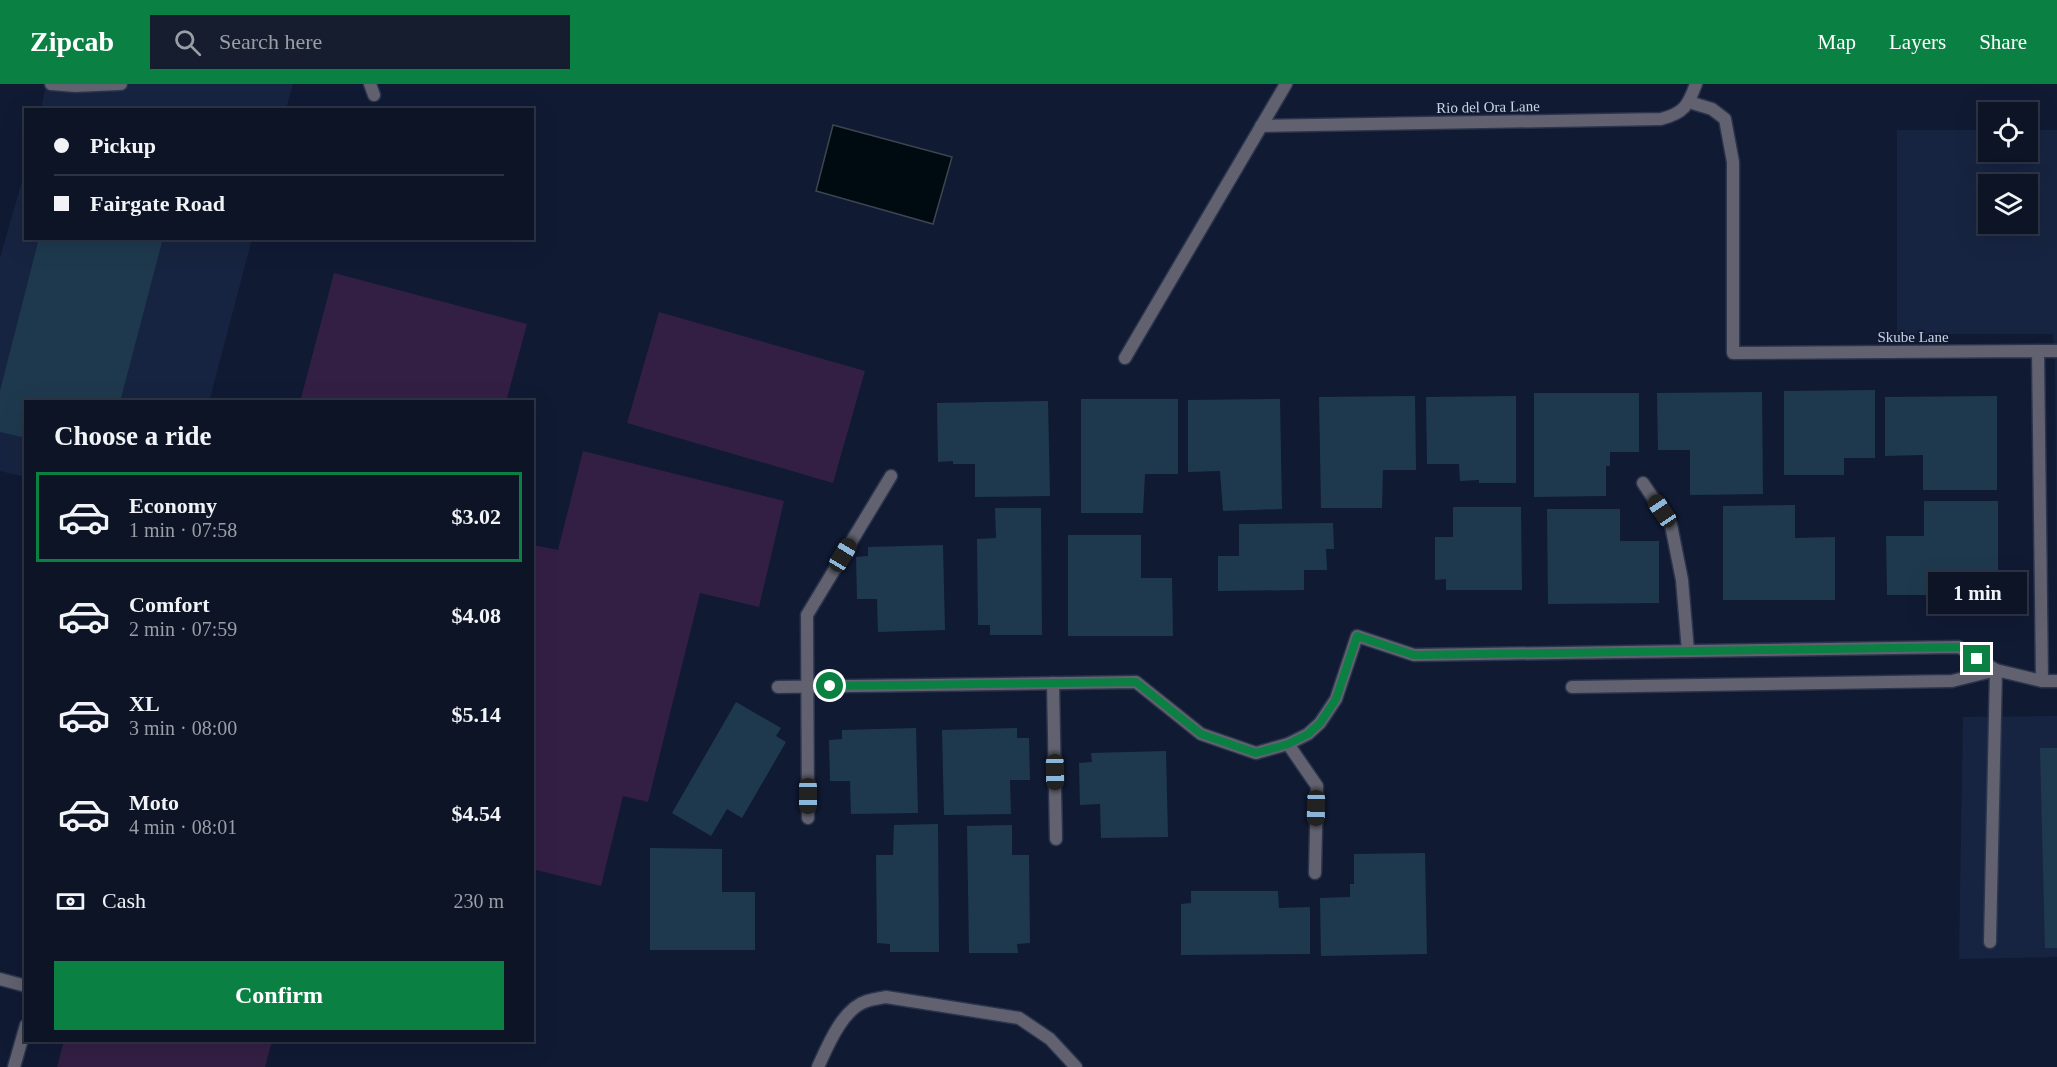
<!DOCTYPE html>
<meta charset="utf-8">
<style>
body{margin:0;font-family:Georgia,serif;background:#151d2e;color:#f1f3f6;height:100vh;display:flex;flex-direction:column;font-size:22px;white-space:nowrap}
*{box-sizing:border-box;margin:0}
p{font-size:20px;color:#9a9ea7}
.icon{flex:none;width:33px;height:33px;fill:none;stroke:currentColor;stroke-width:2;stroke-linecap:round;stroke-linejoin:round}
.map{position:relative;flex:1;overflow:hidden}
.side{position:absolute;left:24px;top:316px;width:510px;height:642px;display:flex;flex-direction:column;background:#0c1426;border-radius:0px;box-shadow:0 6px 24px #0002,0 0 0 2px #2c3343}
.side>*{flex:none}
.hud{position:absolute;left:24px;top:24px;width:510px;height:132px;border-radius:0px;box-shadow:0 6px 24px #0002,0 0 0 2px #2c3343;display:grid;align-content:center;height:132px;padding:0 30px;background:#0c1426}
.fabs{position:absolute;left:1978px;top:18px;display:grid;gap:12px}
.fabs a{display:grid;place-items:center;width:60px;height:60px;border-radius:0px;background:#0c1426;box-shadow:0 6px 24px #0002,0 0 0 2px #2c3343;font-size:30px}
.end{position:absolute;width:27px;height:27px;margin:-14px;border:8px solid #0b8043;background:#fff;box-shadow:0 0 0 3px #fff}
.from{border-radius:50%}
.bubble{position:absolute;height:42px;border-radius:0px;background:#0c1426;box-shadow:0 6px 24px #0002,0 0 0 2px #2c3343;font-size:20px;font-weight:600;line-height:42px;text-align:center}
.car{position:absolute;width:18px;height:36px;margin:-18px -9px;border-radius:8px;box-shadow:0 0 4px 2px #0007;background:linear-gradient(#222 24%,#8ab4d8 0 40%,#222 0 76%,#8ab4d8 0 86%,#222 0)}
.hud b{display:flex;align-items:center;gap:21px;height:57px;font-size:22px}
.hud b+b{border-top:2px solid #2c3343}
.hud i{width:15px;height:15px;background:#f1f3f6}
ul{padding:0;list-style:none}
li{display:flex;align-items:center;gap:18px;height:90px;margin:0 12px 9px;padding:0 18px;border:3px solid transparent;border-radius:0px}
li div{flex:1}
li b{display:block;font-size:22px}
li em{font-style:normal;font-weight:600}
li.current{border-color:#0b8043}
li>.icon{width:54px;height:54px;stroke-width:1.5}
h2{padding:0 30px;font-size:27px;line-height:72px}
.pay{display:flex;align-items:center;gap:15px;height:66px;padding:0 30px;font-size:22px}
.pay p{margin-inline-start:auto}
.cta{display:flex;gap:12px;margin-top:auto;padding:12px 30px}
.cta a{flex:1;height:69px;border-radius:0px;background:#0b8043;color:#fff;font-size:24px;font-weight:600;line-height:69px;text-align:center}
header{display:flex;align-items:center;gap:36px;box-sizing:border-box;height:84px;padding:0 30px;background:#0b8043;color:#fff}
header strong{font-size:28px}
nav{display:flex;gap:33px;margin-inline-start:auto;font-size:21px}
.search{width:420px;height:54px;background:#151d2e;display:flex;align-items:center;gap:15px;box-sizing:border-box;padding:0 21px;border-radius:0px;color:#9a9ea7;font-size:22px}
.map>svg:first-child{display:block}
.built{fill:#172441;fill-rule:evenodd}
.green{fill:#331f44}
.water{fill:#000a11;stroke:#3d4650;stroke-width:1.5}
.building{fill:#1e394e}
.lines{fill:none;stroke-linecap:round;stroke-linejoin:round}
.service-casing{stroke:#2a344c;stroke-width:15}
.minor-casing{stroke:#2a344c;stroke-width:15}
.service{stroke:#61616f;stroke-width:12}
.minor{stroke:#61616f;stroke-width:12}
.route{stroke:#0b8043;stroke-width:8}
.labels{text-anchor:middle;dominant-baseline:central;stroke-width:4.5;stroke-linejoin:round;paint-order:stroke}
.street-label{font-size:15px;fill:#cad2e3;stroke:#101a33}
</style>
<header>
<strong>Zipcab</strong>
<div class="search"><svg class="icon" aria-label="search" viewBox="0 0 24 24"><circle cx="10" cy="10" r="6"/><path d="M15 15l6 6"/></svg>Search here</div>
<nav><a>Map</a><a>Layers</a><a>Share</a></nav>
</header>
<div class="map">
<svg width="2057" height="983" viewBox="0 0 2057 983">
<rect width="100%" height="100%" fill="#101a33"/>
<g class="built">
<polygon points="46,0 293,0 286,25 41,26"/>
<path d="M1897,46H1989V68H2028V46H2057V516L2055,279L2053,250H1897ZM1989,100H2028V140H1989Z"/>
<polygon points="25,87 26,154 252,155 209,318 26,318 25,393 0,387 0,174"/>
<polygon points="2057,632 2057,873 1959,875 1963,633"/>
</g>
<g class="green">
<polygon points="334,189 527,240 506,318 300,318"/>
<polygon points="659,228 865,287 833,399 627,339"/>
<polygon points="583,367 784,417 759,523 700,509 648,718 623,712 601,802 532,785 533,461 558,466"/>
<polygon points="64,957 272,957 265,983 57,983"/>
</g>
<polygon class="water" points="833,41 952,73 933,140 816,107"/>
<g class="building">
<polygon points="39,154 163,154 120,318 26,318 26,354 0,348 0,307"/>
<polygon points="1875,306 1875,374 1844,374 1844,391 1784,391 1784,307"/>
<polygon points="1762,308 1763,410 1690,411 1690,366 1658,366 1657,309"/>
<polygon points="1534,309 1639,309 1639,368 1610,368 1610,382 1606,382 1606,412 1534,413"/>
<polygon points="1415,312 1416,386 1383,386 1382,424 1321,424 1319,313"/>
<polygon points="1516,312 1516,399 1479,399 1479,396 1460,397 1459,380 1427,380 1426,313"/>
<polygon points="1997,312 1997,406 1923,406 1923,371 1885,372 1885,313"/>
<polygon points="1081,315 1178,315 1178,390 1145,390 1143,429 1081,429"/>
<polygon points="1280,315 1282,425 1223,427 1220,387 1188,388 1188,316"/>
<polygon points="1048,317 1050,412 975,413 975,380 953,380 953,377 938,378 937,319"/>
<polygon points="1924,417 1998,417 1998,511 1887,511 1886,452 1924,452"/>
<polygon points="1795,421 1795,454 1835,453 1835,516 1723,516 1723,422"/>
<polygon points="1453,423 1521,423 1522,506 1446,506 1446,495 1435,496 1435,453 1453,453"/>
<polygon points="995,424 1041,424 1042,551 990,551 990,541 978,541 977,455 996,454"/>
<polygon points="1547,425 1620,425 1620,457 1659,457 1659,519 1548,520"/>
<polygon points="1333,439 1334,465 1326,465 1327,486 1304,486 1304,506 1218,507 1218,472 1239,472 1239,440"/>
<polygon points="1068,451 1141,451 1141,494 1172,494 1173,552 1068,552"/>
<polygon points="943,461 945,546 878,548 877,515 857,515 856,473 868,472 868,463"/>
<polygon points="736,618 781,644 776,652 786,658 742,734 727,725 711,752 672,729"/>
<polygon points="916,644 918,729 851,730 850,697 830,697 829,656 842,655 842,646"/>
<polygon points="1017,644 1017,654 1029,654 1030,696 1010,696 1011,730 944,731 942,646"/>
<polygon points="2040,664 2057,664 2057,864 2045,864"/>
<polygon points="1166,667 1168,753 1101,754 1100,720 1080,721 1079,679 1092,678 1091,669"/>
<polygon points="938,740 939,868 890,868 890,860 877,859 876,771 893,771 894,741"/>
<polygon points="1012,741 1012,771 1029,771 1030,859 1017,860 1018,869 969,869 967,742"/>
<polygon points="650,764 722,765 722,808 755,808 755,866 650,866"/>
<polygon points="1425,769 1427,870 1321,872 1320,814 1350,813 1350,800 1354,800 1354,770"/>
<polygon points="1191,807 1278,807 1279,824 1310,823 1310,870 1181,871 1181,820 1191,819"/>
</g>
<g class="lines">
<defs>
<g id="service">
<polyline points="370,0 374,11"/>
<polyline points="2038,267 2057,267"/>
<polyline points="1643,399 1671,441 1682,496 1688,567"/>
<polyline points="1053,599 1056,755"/>
<polyline points="1572,603 1952,597 1996,586 1990,858"/>
<polyline points="1288,660 1317,702 1315,789"/>
<polyline points="808,734 807,531 891,392"/>
<polyline points="0,895 26,902"/>
<polyline points="14,983 26,941"/>
<path d="M818,983C828,961 843,924 867,917C873,915 880,914 886,913L1019,934L1050,955L1076,983"/>
</g>
<g id="minor">
<polyline points="51,0 75,2 121,0"/>
<polyline points="1689,18 1712,25 1725,35 1733,78 1733,269 2038,267 2042,597"/>
<path d="M1261,42L1661,35C1684,29 1688,22 1696,0"/>
<polyline points="1125,274 1286,0"/>
<polyline points="778,603 1136,598 1201,650 1256,669 1288,660 1308,650 1320,639 1336,615 1357,552 1414,571 1959,563 1996,586 2042,597 2057,597"/>
</g>
</defs>
<use href="#service" class="service-casing"/>
<use href="#minor" class="minor-casing"/>
<use href="#service" class="service"/>
<use href="#minor" class="minor"/>
</g>
<g class="lines">
<polyline class="route" points="830,602 1136,598 1201,650 1256,669 1288,660 1308,650 1320,639 1336,615 1357,552 1414,571 1959,563 1977,575"/>
</g>
<g class="labels">
<g class="street-label">
<text transform="translate(1488 23) rotate(-1)">Rio del Ora Lane</text>
<text x="1913" y="253">Skube Lane</text>
</g>
</g>
</svg>
<div class="fabs">
<a><svg class="icon" aria-label="locate" viewBox="0 0 24 24"><circle cx="12" cy="12" r="6"/><path d="M12 2v4M12 18v4M2 12h4M18 12h4"/></svg></a>
<a><svg class="icon" aria-label="layers" viewBox="0 0 24 24"><path d="M12 4l9 5-9 5-9-5zM3 14l9 5 9-5"/></svg></a>
</div>
<i class="end from" style="left:830px;top:602px"></i>
<i class="end" style="left:1977px;top:575px"></i>
<div class="bubble" style="left:1928px;top:488px;width:99px">1 min</div>
<i class="car" style="left:1662px;top:427px;rotate:326deg"></i>
<i class="car" style="left:843px;top:471px;rotate:31deg"></i>
<i class="car" style="left:1055px;top:688px;rotate:179deg"></i>
<i class="car" style="left:808px;top:712px;rotate:180deg"></i>
<i class="car" style="left:1316px;top:724px;rotate:181deg"></i>
<div class="hud">
<b><i class="from"></i>Pickup</b>
<b><i></i>Fairgate Road</b>
</div>
<section class="side">
<h2>Choose a ride</h2>
<ul>
<li class="current"><svg class="icon" aria-label="car" viewBox="0 0 24 24"><path d="M5 17H2v-5l4-1 3-4h7l3 4 3 1v5h-3M9 17h6M6 11h13"/><circle cx="7" cy="17" r="2"/><circle cx="17" cy="17" r="2"/></svg><div><b>Economy</b><p>1 min · 07:58</p></div><em>$3.02</em></li>
<li><svg class="icon" aria-label="car" viewBox="0 0 24 24"><path d="M5 17H2v-5l4-1 3-4h7l3 4 3 1v5h-3M9 17h6M6 11h13"/><circle cx="7" cy="17" r="2"/><circle cx="17" cy="17" r="2"/></svg><div><b>Comfort</b><p>2 min · 07:59</p></div><em>$4.08</em></li>
<li><svg class="icon" aria-label="car" viewBox="0 0 24 24"><path d="M5 17H2v-5l4-1 3-4h7l3 4 3 1v5h-3M9 17h6M6 11h13"/><circle cx="7" cy="17" r="2"/><circle cx="17" cy="17" r="2"/></svg><div><b>XL</b><p>3 min · 08:00</p></div><em>$5.14</em></li>
<li><svg class="icon" aria-label="car" viewBox="0 0 24 24"><path d="M5 17H2v-5l4-1 3-4h7l3 4 3 1v5h-3M9 17h6M6 11h13"/><circle cx="7" cy="17" r="2"/><circle cx="17" cy="17" r="2"/></svg><div><b>Moto</b><p>4 min · 08:01</p></div><em>$4.54</em></li>
</ul>
<div class="pay"><svg class="icon" aria-label="cash" viewBox="0 0 24 24"><path d="M3 7h18v10H3z"/><circle cx="12" cy="12" r="2"/></svg>Cash<p>230 m</p></div>
<div class="cta"><a>Confirm</a></div>
</section>
</div>
